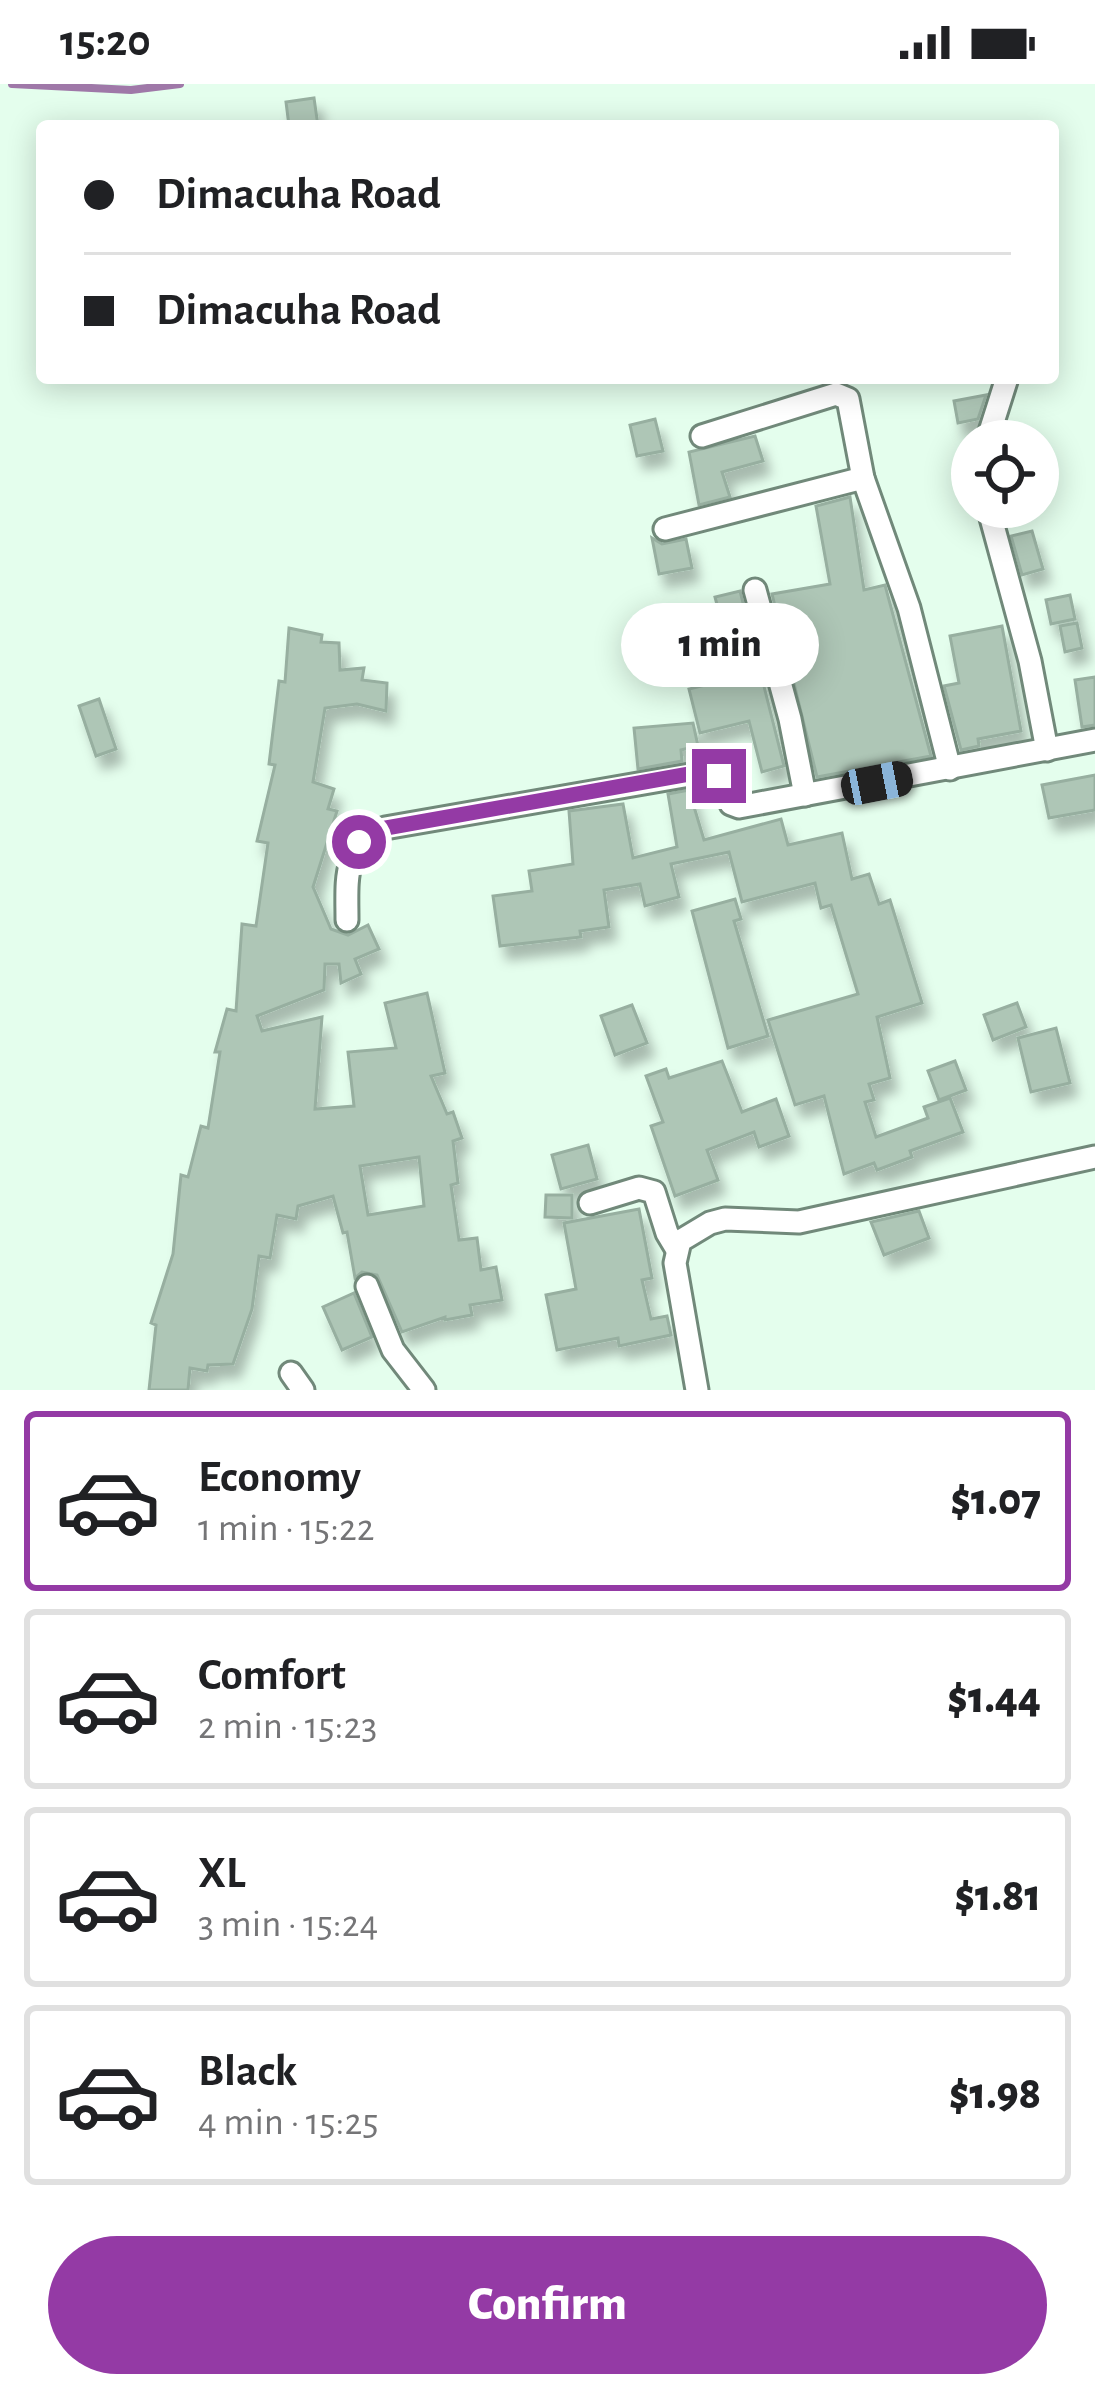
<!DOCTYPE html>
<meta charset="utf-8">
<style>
body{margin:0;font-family:"Alegreya Sans",sans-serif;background:#f6f6f6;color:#202124;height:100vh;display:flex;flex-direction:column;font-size:45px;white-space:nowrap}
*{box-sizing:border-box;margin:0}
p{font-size:39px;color:#757577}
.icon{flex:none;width:66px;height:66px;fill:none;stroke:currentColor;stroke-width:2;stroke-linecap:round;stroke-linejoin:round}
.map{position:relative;height:1306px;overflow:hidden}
.details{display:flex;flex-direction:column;background:#fff;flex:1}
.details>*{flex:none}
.top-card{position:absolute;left:36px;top:36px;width:1023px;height:264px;border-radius:12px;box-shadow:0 6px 30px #0003;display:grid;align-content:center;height:264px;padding:0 48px;background:#fff}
.buttons{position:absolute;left:951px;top:336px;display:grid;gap:24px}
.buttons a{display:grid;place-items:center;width:108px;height:108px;border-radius:50%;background:#fff;box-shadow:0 6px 30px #0003;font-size:60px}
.end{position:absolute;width:54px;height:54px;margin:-27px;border:15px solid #943aa5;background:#fff;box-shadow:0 0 0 6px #fff}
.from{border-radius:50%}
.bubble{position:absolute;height:84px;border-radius:42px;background:#fff;box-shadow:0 6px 30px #0003;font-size:39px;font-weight:800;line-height:84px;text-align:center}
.car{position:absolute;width:36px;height:72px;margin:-36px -18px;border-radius:15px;box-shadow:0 0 9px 3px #0007;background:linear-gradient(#222 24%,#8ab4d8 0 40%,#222 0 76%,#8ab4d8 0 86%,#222 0)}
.top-card b{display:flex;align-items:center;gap:42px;height:114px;font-size:45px}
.top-card b+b{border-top:3px solid #e0e0e0}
.top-card i{width:30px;height:30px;background:#202124}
ul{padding:21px 0 0;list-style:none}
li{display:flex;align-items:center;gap:36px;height:180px;margin:0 24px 18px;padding:0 24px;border:6px solid #e0e0e0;border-radius:12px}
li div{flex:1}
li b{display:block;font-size:45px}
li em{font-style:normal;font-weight:800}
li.active{border-color:#943aa5}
li>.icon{width:108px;height:108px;stroke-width:1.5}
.cta{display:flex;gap:24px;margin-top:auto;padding:24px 48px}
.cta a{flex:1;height:138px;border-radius:72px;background:#943aa5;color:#fff;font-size:48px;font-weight:800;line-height:138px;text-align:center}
.status{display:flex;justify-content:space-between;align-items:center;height:84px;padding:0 60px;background:#fff;direction:ltr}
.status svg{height:33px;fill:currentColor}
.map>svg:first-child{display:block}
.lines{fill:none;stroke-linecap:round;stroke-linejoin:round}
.stream{stroke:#9f78a8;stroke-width:8}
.building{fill:#aec6b6;stroke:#97afa0;stroke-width:3;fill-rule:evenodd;filter:url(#shadow)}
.minor-casing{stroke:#71897a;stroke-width:27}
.minor{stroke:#fff;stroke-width:21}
.route{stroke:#943aa5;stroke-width:15}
</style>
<div class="status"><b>15:20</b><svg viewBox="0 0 49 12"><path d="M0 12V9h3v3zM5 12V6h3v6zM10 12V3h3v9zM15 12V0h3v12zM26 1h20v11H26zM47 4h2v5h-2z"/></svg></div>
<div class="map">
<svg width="1095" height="1306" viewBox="0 0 1095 1306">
<defs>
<filter id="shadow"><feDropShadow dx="7" dy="13" stdDeviation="6" flood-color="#0004"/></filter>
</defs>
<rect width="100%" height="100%" fill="#e4feed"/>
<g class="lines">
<polyline class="stream" points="12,0 131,6 180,0"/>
</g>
<g class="building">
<polygon points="314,14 318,42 289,42 286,18"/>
<polygon points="986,311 978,335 958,339 954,317"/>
<polygon points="655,335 663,367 637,372 630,341"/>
<polygon points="755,352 763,377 722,388 730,413 699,421 689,368"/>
<polygon points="850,413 864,506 885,501 931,672 817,693 772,510 830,500 816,422"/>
<polygon points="1032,447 1043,485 1022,491 1011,452"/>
<polygon points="652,454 662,460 686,455 692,484 659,490"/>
<polygon points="740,507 784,682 762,688 749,637 700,649 689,605 741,592 727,535 721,536 715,513"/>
<polygon points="1070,511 1075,535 1051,540 1046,516"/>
<polygon points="1077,539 1082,564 1065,568 1060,542"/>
<polygon points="1002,542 1021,647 978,655 979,662 961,666 944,602 959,599 950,552"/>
<path d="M289,544L322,551L321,558L339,559L340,586L364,584L362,596L387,599L386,627L357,620L325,624L313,698L334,705L328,725L337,727L313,803L331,845L348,851L368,841L379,865L355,875L361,890L341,899L339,880H325L324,906L257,932L262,947L322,933L315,1025L354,1022L348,968L396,964L385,919L427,909L445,989L431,992L447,1030L453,1028L462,1054L453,1057L458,1099L451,1101L459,1156L477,1154L481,1186L496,1183L502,1216L470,1221L472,1231L445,1236V1233L402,1248L377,1191L362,1188L355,1194L347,1148L343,1149L333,1112L298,1122L296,1135L277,1131L270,1174L259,1172L252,1225L233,1280L208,1281L207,1287L190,1284L188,1306H149L156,1241L151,1239L173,1170L181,1091L188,1093L201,1042L208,1044L220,968H215L227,925L236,927L242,840L256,842L268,759L257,757L275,681L269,680L279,597L285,598ZM419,1073L424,1122L368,1131L360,1082Z"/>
<polygon points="1095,593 1095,641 1082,643 1075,596"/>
<polygon points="99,615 116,665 96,672 79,622"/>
<polygon points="693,639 698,662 681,666 682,677 638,685 634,644"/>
<polygon points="1095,691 1095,726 1049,734 1042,701"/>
<polygon points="689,706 704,756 781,735 788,761 842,749 852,795 869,790 879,820 890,816 922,919 877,933 890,994 869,1000 874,1016 865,1018 876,1053 928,1034 924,1023 950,1014 963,1048 910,1067 912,1073 877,1086 874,1079 844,1090 824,1012 795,1021 768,936 858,910 831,821 821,824 815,799 742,818 729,768 671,780 679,813 645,822 640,800 604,806 609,843 580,847 581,853 500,862 493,812 532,807 529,787 573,780 569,727 623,720 633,774 677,763 668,710"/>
<polygon points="735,815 741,835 734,837 768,952 728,964 692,827"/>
<polygon points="1017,919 1026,943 993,956 984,931"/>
<polygon points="632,921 647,959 615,971 601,932"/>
<polygon points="1056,944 1070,999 1031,1008 1018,954"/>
<polygon points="722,977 742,1028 776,1015 789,1052 759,1063 754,1048 707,1066 718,1096 675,1112 651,1042 663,1038 646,992 666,985 669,994"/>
<polygon points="955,977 966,1006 939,1016 928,987"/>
<polygon points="588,1061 597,1095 561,1105 552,1071"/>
<polygon points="546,1111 572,1111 572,1134 545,1133"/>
<polygon points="639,1125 652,1194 642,1196 651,1235 667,1232 671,1251 619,1262 618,1254 557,1266 546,1211 576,1205 564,1139"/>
<polygon points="919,1127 929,1154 884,1171 871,1138"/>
<polygon points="354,1209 372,1253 342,1266 323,1223"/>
</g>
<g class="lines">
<defs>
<g id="minor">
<polyline points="702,352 836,310 848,315 863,394 909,524 950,685"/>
<polyline points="987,357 1007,294"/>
<polyline points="988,423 1030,577 1047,666"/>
<polyline points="665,445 863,394"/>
<polyline points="755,506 790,635 805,711"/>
<path d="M347,836C347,795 342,763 385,744L713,687L719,691L731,720L739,723L1095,656"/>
<polyline points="590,1119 639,1104 654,1108 667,1149 676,1164"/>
<polyline points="367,1202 393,1266 424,1306"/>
<polyline points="291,1289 303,1306"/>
<polyline points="697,1306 675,1179 680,1157 710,1139 725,1135 799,1138 1095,1073"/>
</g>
</defs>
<use href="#minor" class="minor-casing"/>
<use href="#minor" class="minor"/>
</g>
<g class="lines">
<polyline class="route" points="359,758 386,744 706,687 719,692"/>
</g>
</svg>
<div class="buttons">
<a><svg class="icon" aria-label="locate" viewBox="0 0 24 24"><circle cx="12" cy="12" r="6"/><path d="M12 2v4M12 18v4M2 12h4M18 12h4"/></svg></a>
</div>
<i class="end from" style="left:359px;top:758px"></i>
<i class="end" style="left:719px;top:692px"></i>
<div class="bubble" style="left:621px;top:519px;width:198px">1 min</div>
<i class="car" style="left:877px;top:699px;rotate:79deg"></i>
<div class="top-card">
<b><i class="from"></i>Dimacuha Road</b>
<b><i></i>Dimacuha Road</b>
</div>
</div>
<section class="details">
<ul>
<li class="active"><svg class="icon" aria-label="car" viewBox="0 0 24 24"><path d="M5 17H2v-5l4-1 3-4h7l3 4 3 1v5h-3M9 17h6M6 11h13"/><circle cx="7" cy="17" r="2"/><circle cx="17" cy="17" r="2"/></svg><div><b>Economy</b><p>1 min · 15:22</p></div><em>$1.07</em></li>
<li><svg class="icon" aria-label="car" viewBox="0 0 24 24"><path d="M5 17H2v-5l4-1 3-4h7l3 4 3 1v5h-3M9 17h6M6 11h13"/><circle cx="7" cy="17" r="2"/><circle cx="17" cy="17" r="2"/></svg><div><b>Comfort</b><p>2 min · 15:23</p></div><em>$1.44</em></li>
<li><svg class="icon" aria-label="car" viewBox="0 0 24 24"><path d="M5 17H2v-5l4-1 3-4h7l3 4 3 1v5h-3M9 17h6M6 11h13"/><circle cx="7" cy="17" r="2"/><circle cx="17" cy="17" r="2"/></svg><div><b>XL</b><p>3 min · 15:24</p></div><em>$1.81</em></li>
<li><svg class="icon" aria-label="car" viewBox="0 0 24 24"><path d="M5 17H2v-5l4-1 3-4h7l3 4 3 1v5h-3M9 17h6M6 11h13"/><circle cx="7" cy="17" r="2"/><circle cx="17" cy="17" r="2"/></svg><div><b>Black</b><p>4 min · 15:25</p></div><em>$1.98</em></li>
</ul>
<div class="cta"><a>Confirm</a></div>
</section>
